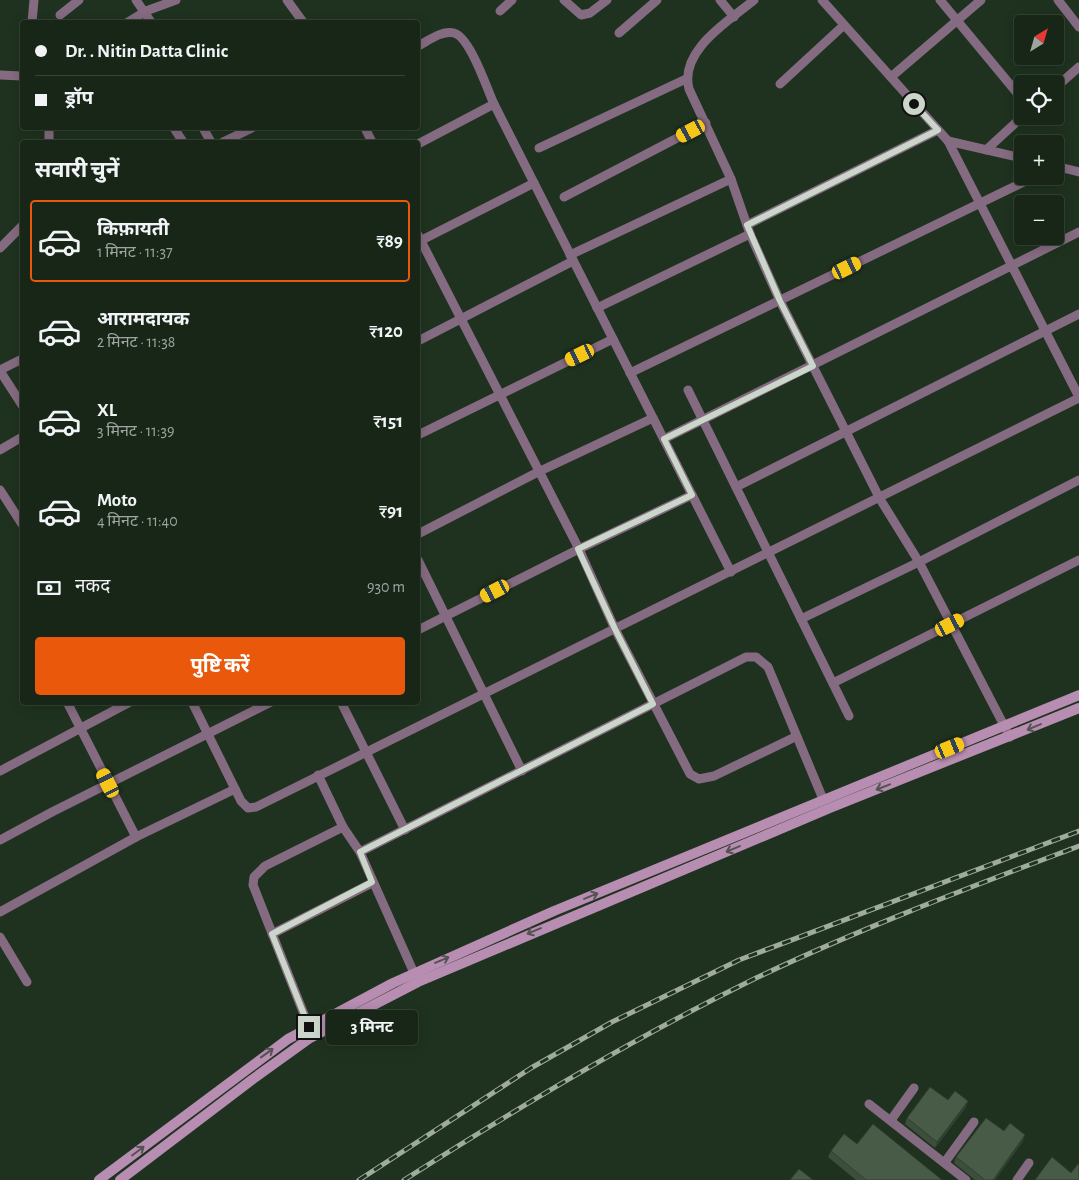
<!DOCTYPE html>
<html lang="hi">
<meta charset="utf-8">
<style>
body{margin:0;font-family:"Alegreya Sans","Noto Sans Devanagari",sans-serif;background:#202e20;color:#f1f3f6;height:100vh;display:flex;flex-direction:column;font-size:19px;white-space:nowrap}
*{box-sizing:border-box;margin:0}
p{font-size:16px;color:#9ea5a1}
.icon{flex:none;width:28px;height:28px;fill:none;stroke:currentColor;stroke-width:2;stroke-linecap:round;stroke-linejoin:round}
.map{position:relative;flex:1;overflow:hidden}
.drawer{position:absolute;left:20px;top:140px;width:400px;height:565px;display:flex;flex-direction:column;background:#172617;border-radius:5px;box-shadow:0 2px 12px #0003,0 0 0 1px #364336}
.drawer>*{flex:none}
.banner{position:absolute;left:20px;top:20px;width:400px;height:110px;border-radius:5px;box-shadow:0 2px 12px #0003,0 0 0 1px #364336;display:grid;align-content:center;height:110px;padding:0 15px;background:#172617}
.needle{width:32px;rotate:37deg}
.fabs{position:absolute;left:1014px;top:15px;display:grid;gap:10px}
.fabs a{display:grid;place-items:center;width:50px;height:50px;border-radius:5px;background:#172617;box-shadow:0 2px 12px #0003,0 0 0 1px #364336;font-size:25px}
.end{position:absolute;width:22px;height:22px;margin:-11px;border:6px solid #cbd6ca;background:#111;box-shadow:0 0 0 2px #111}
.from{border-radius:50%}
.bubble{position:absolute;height:35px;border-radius:5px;background:#172617;box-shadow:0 2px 12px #0003,0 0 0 1px #364336;font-size:16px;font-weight:700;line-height:35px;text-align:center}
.car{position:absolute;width:15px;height:30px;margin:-15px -8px;border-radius:6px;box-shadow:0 0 4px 1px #0007;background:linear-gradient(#f5c518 24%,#345 0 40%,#f5c518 0 76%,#345 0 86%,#f5c518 0)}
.banner b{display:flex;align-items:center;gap:18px;height:48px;font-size:19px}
.banner b+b{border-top:1px solid #364336}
.banner i{width:12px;height:12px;background:#f1f3f6}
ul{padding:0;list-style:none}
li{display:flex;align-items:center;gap:15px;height:82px;margin:0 10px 8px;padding:0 5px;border:2px solid transparent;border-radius:5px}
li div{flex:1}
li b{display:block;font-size:19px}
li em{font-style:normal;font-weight:700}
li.selected{border-color:#ea580c}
li>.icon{width:45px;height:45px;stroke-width:1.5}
h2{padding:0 15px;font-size:22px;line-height:60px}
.pay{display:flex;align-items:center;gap:12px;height:55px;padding:0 15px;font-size:19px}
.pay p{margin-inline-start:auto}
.action{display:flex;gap:10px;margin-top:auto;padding:10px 15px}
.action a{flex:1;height:58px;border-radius:5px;background:#ea580c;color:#fff;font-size:20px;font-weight:700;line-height:58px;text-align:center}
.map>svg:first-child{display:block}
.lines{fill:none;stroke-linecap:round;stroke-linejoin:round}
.street{stroke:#856b81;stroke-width:9}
.secondary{stroke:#b78db1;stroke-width:10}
.rail-casing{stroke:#9eab9e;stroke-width:5}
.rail{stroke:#1f321f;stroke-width:3;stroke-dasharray:9;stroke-linecap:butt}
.wall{fill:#3d4e3d}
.shaded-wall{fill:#324032}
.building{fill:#475b47;stroke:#324032}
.oneway{stroke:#545252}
.route{stroke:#cbd6ca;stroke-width:6}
</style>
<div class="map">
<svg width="1079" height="1180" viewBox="0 0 1079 1180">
<rect width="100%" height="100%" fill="#1f321f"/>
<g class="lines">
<g class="street">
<polyline points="136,0 151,22"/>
<polyline points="287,0 303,22"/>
<polyline points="564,0 581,15 590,13 607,0"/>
<polyline points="720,0 734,17"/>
<path d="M754,0C729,21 679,50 689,89L731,179L750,234L780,301L880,499L919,562L1010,737"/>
<polyline points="822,0 948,141 1079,397"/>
<polyline points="940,0 1022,99"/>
<polyline points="1058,0 1079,27"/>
<polyline points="500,11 512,0"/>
<polyline points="60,15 79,0"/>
<polyline points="32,22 34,0"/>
<polyline points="128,22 146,11 176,0"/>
<polyline points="619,33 657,0"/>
<path d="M418,46C428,41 442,30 454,33C470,37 487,89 494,104L731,572"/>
<polyline points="0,75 22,76"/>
<polyline points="891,77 981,0"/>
<polyline points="780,84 844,25"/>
<polyline points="1055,88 1079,67"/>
<polyline points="49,128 49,142"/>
<polyline points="174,128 183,142"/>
<polyline points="203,128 211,142"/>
<polyline points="365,128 372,142"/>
<polyline points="948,141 1022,158"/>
<polyline points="223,142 252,128"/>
<polyline points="418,144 494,104"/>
<polyline points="539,148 686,79"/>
<polyline points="986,150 1023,116"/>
<polyline points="1055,166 1079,172"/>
<polyline points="564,197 706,123"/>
<polyline points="747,225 938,130"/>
<polyline points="418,235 579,549 615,629 690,774 699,779 714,776 795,737"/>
<polyline points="418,242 534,183"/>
<polyline points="0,248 22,226"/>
<polyline points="570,255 731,179"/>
<polyline points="597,308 750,234"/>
<polyline points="418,341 573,261"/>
<polyline points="0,370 22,359"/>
<polyline points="0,371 22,405"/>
<polyline points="630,373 1036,176"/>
<polyline points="688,390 849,716"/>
<polyline points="418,435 613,339"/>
<polyline points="664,439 1079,232"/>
<polyline points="0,450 22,437"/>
<polyline points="736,487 1079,314"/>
<polyline points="0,490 22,524"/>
<polyline points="418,534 538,472 653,418"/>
<polyline points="418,560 522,771"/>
<polyline points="801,619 919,562 1079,480"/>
<polyline points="418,630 579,549 692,495"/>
<polyline points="833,683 1079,560"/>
<polyline points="67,702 136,837"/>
<polyline points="192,702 241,801 248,808 256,807 1079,398"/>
<polyline points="341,702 405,830"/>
<polyline points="0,771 130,702"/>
<polyline points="318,775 343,827 360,852 414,973"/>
<polyline points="0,840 52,812 271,702"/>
<polyline points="360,852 746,657 756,657 768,667 823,799"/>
<polyline points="0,912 136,837 235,789"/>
<polyline points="272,934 372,883"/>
<polyline points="0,937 27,982"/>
<polyline points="309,1027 253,885 254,877 265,866 343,827"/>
<polyline points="869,1104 966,1180"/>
<polyline points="891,1120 914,1088"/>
<polyline points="945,1162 974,1122"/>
<polyline points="1017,1180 1029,1163"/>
</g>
<g class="secondary">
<polyline points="99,1180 288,1039 393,983 554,911 1079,695"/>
<polyline points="120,1180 253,1079 310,1038 418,982 830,808 1079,708"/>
</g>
<defs>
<g id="rail">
<polyline points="359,1180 531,1068 612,1022 739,960 1079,831"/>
<path d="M404,1180C519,1107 634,1038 756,978C861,928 971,887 1079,846"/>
</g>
</defs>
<use href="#rail" class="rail-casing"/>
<use href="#rail" class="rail"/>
</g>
<g class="wall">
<polygon points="948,1100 966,1107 935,1148 905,1124 907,1118"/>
<polygon points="1004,1131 1023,1141 995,1180 975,1180 954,1163 956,1157"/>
<polygon points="857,1144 942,1180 856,1180 828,1157 831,1151"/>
</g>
<g class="shaded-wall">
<polygon points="968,1101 966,1107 935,1148 937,1142"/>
<polygon points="1025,1135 1023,1141 995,1180 993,1180"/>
</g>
<g class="building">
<polygon points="930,1087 948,1100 955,1091 968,1101 937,1142 907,1118"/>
<polygon points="986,1118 1004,1131 1010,1123 1025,1135 993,1180 985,1180 956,1157"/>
<polygon points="873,1124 942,1180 866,1180 831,1151 844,1134 857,1144"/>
<polygon points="1052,1157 1071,1173 1078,1164 1079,1165 1079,1180 1035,1180"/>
<polygon points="799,1169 813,1180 790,1180"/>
</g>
<defs><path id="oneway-shaft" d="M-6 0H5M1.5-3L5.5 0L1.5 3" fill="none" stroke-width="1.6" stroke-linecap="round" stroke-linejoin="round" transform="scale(1.25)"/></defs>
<g class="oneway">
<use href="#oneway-shaft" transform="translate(1034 727) rotate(157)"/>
<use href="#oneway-shaft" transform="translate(883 787) rotate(159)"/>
<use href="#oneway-shaft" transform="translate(733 849) rotate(157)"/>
<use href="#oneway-shaft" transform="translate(591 896) rotate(-22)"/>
<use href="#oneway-shaft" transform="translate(534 931) rotate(157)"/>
<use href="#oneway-shaft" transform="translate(442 960) rotate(-23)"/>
<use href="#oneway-shaft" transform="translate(267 1053) rotate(-36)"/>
<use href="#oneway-shaft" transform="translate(138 1151) rotate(-37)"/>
</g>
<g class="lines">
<polyline class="route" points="309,1027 272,934 372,882 360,852 653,704 615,629 578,549 692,495 664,439 813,366 780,301 747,225 938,130 914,104"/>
</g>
</svg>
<div class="fabs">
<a><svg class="needle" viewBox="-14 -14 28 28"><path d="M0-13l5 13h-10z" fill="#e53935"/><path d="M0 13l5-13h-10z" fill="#9ea5a1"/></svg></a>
<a><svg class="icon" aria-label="locate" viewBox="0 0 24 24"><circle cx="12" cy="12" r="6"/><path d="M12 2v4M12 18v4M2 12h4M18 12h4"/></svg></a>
<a>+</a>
<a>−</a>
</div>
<i class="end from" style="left:914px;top:104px"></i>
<i class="end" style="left:309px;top:1027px"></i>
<div class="bubble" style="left:326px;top:1010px;width:92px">3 मिनट</div>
<i class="car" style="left:691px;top:131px;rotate:242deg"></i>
<i class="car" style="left:847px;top:268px;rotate:64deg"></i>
<i class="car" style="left:580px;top:355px;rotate:244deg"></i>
<i class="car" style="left:495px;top:591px;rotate:243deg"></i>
<i class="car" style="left:950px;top:625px;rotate:63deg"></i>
<i class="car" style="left:950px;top:748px;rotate:68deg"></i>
<i class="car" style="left:108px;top:783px;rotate:333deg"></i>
<div class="banner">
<b><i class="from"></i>Dr. . Nitin Datta Clinic</b>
<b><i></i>ड्रॉप</b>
</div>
<section class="drawer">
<h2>सवारी चुनें</h2>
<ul>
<li class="selected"><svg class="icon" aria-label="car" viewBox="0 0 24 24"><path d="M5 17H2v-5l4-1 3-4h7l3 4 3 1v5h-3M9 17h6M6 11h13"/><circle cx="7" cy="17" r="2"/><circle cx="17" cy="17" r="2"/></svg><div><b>किफ़ायती</b><p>1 मिनट · 11:37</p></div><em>₹89</em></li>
<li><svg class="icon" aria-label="car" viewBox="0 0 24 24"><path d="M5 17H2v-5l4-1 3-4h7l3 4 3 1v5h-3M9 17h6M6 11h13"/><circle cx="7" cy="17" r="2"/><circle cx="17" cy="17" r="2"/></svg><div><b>आरामदायक</b><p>2 मिनट · 11:38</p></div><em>₹120</em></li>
<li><svg class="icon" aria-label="car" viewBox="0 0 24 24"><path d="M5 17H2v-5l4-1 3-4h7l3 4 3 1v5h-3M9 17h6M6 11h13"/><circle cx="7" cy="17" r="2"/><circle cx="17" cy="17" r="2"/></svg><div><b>XL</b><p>3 मिनट · 11:39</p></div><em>₹151</em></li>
<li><svg class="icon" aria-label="car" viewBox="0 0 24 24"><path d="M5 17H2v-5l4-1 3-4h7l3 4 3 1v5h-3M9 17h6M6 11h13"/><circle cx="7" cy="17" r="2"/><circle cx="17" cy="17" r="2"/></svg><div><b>Moto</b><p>4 मिनट · 11:40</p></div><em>₹91</em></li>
</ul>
<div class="pay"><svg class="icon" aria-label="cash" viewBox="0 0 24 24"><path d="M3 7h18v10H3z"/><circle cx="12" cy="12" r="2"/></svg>नकद<p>930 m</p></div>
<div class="action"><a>पुष्टि करें</a></div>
</section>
</div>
